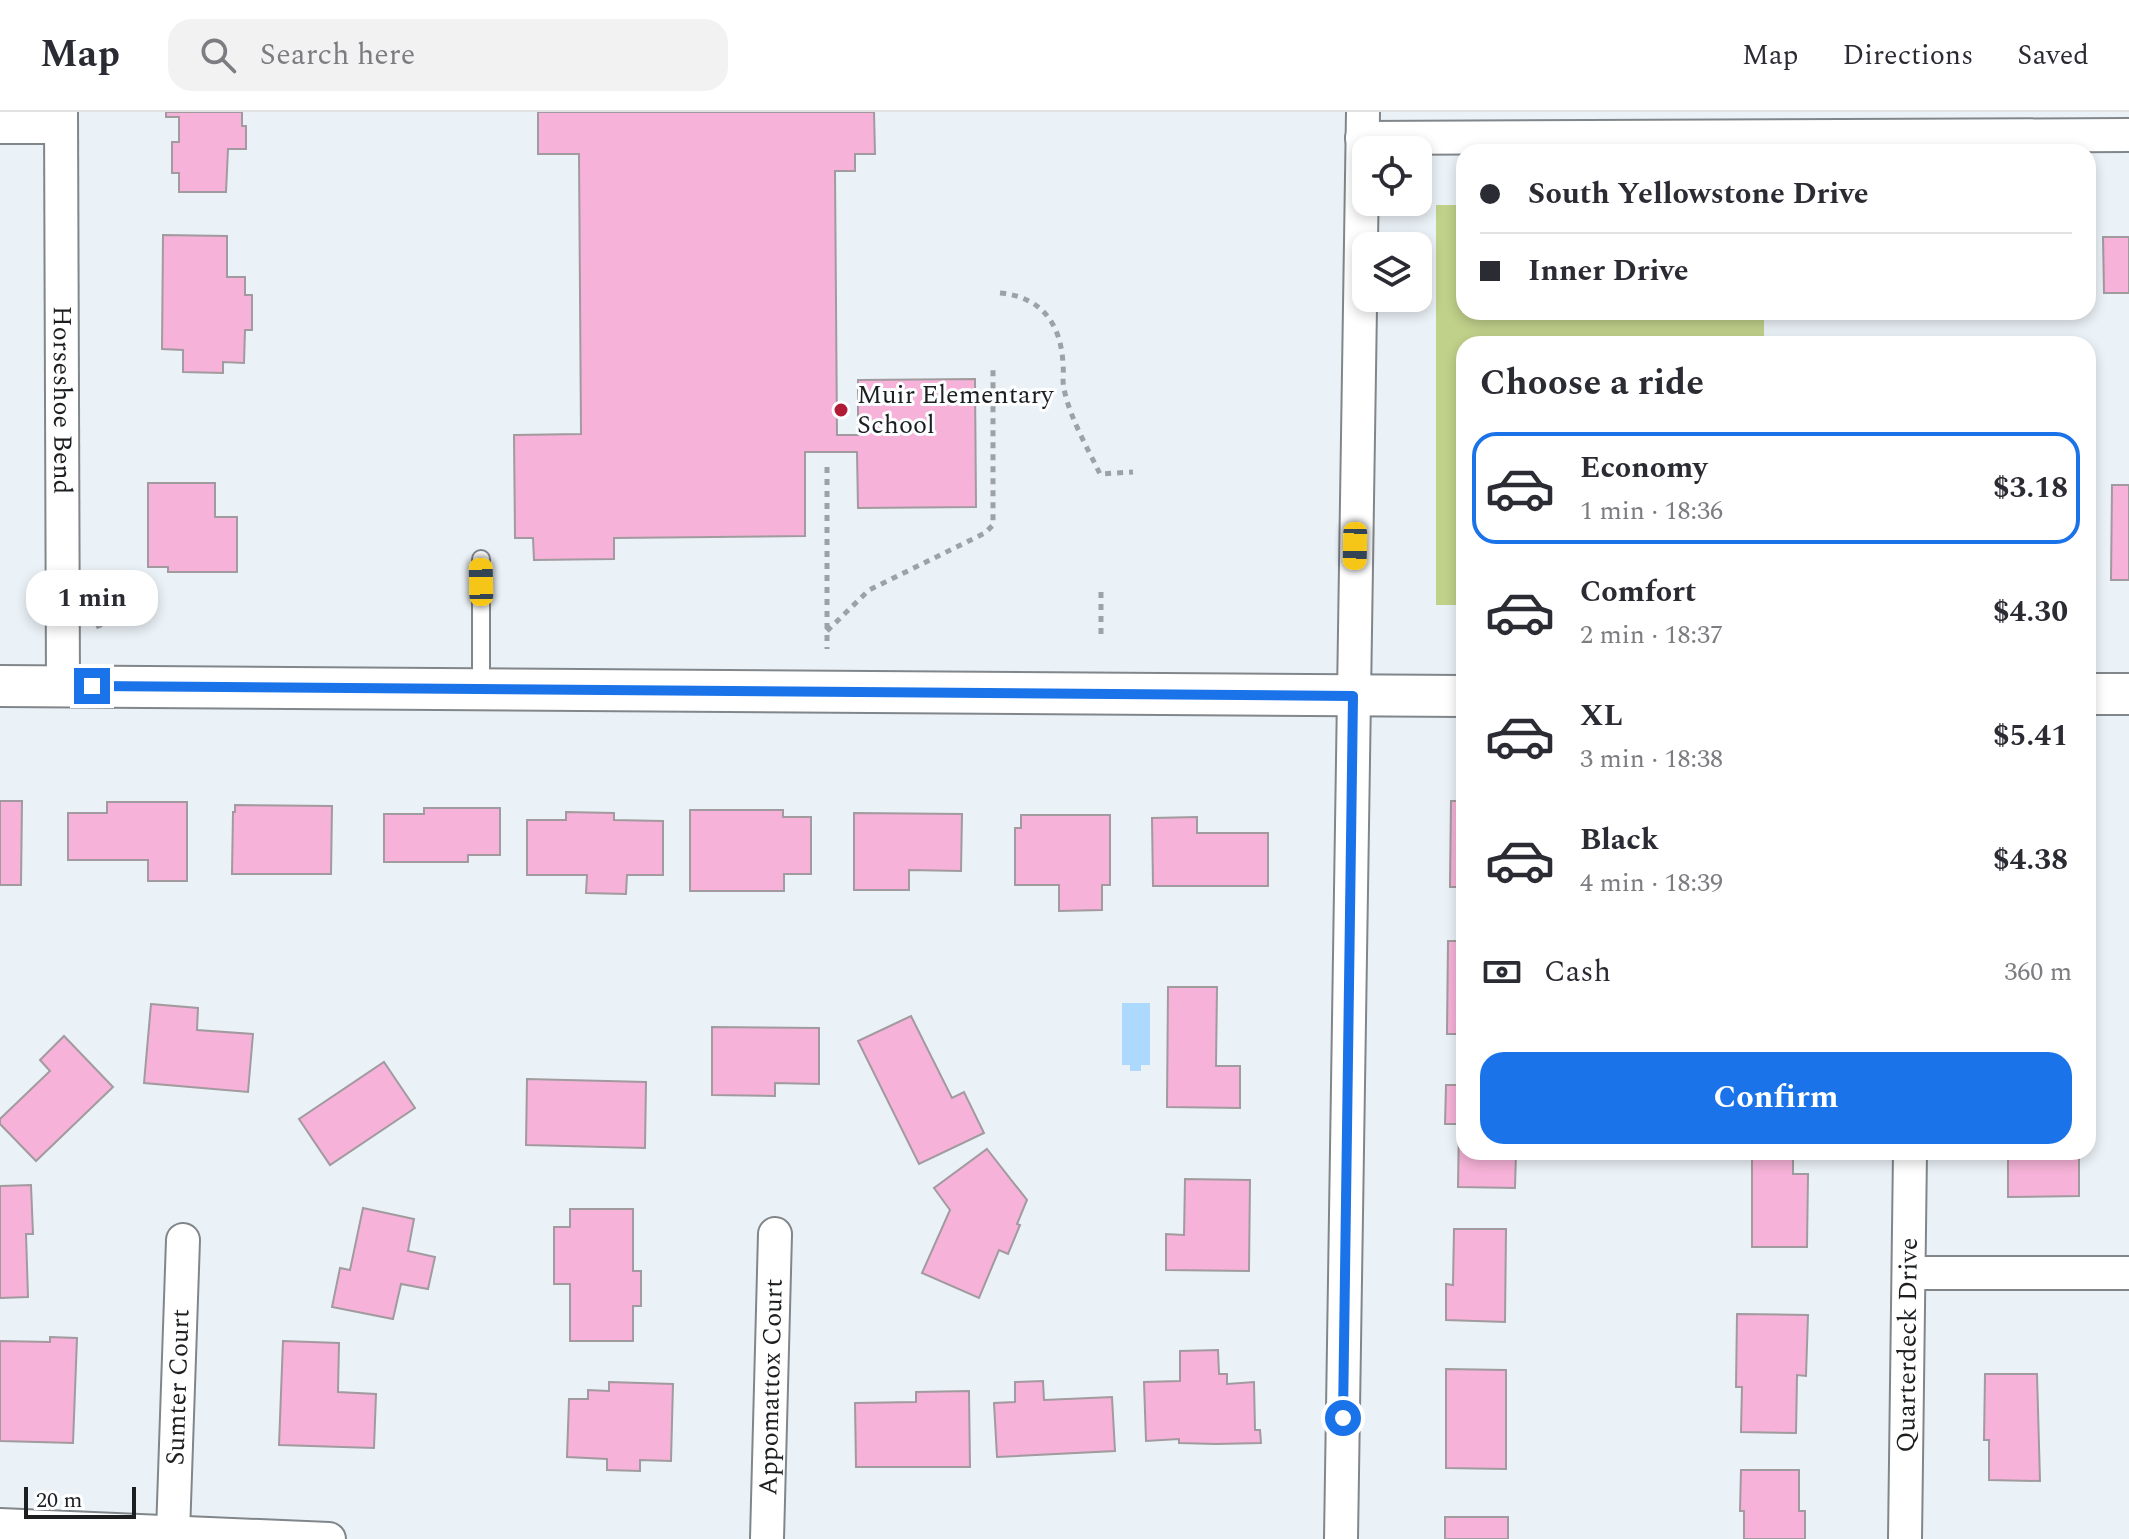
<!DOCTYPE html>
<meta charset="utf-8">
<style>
body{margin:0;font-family:Spectral,serif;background:#f2f2f3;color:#2b2b33;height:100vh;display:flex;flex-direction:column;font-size:30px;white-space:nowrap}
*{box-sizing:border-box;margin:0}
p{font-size:26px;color:#7c7c81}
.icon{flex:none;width:44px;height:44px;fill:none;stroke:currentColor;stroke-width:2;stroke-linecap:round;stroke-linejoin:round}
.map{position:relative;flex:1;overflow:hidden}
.drawer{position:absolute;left:1456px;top:224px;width:640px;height:824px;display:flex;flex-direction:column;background:#fff;border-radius:24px;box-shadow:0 4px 12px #0003}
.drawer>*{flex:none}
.guide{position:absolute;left:1456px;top:32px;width:640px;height:176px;border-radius:24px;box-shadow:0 4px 12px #0003;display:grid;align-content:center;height:176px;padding:0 24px;background:#fff}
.fabs{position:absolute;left:1352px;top:24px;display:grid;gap:16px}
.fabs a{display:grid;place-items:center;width:80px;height:80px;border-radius:16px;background:#fff;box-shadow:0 4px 12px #0003;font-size:40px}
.scale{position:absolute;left:24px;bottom:20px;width:112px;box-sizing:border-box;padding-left:8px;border:4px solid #1c1e20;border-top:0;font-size:22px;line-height:28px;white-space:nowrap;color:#1c1e20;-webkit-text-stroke:6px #fdfeff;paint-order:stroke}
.end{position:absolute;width:36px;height:36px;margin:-18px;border:10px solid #1a73e8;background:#fff;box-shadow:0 0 0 4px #fff}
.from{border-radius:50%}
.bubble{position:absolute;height:56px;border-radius:24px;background:#fff;box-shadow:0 4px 12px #0003;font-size:26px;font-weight:700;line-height:56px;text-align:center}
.car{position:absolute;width:24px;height:48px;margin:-24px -12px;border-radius:10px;box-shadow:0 0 6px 2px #0007;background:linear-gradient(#f5c518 24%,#345 0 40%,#f5c518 0 76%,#345 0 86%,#f5c518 0)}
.guide b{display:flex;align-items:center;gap:28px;height:76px;font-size:30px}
.guide b+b{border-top:2px solid #e1e1e2}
.guide i{width:20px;height:20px;background:#2b2b33}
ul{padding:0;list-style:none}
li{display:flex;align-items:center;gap:24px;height:112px;margin:0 16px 12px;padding:0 8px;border:4px solid transparent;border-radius:24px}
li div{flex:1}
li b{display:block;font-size:30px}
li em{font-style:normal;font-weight:700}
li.selected{border-color:#1a73e8}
li>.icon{width:72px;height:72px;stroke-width:1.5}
h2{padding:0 24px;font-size:36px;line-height:96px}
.pay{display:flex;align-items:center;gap:20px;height:88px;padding:0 24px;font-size:30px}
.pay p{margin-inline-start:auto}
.primary-button{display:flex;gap:16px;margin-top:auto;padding:16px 24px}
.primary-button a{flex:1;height:92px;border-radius:24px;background:#1a73e8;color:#fff;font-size:32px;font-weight:700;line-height:92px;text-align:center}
header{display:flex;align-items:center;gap:48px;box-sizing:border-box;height:112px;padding:0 40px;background:#fff;border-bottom:2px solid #e1e1e2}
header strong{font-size:38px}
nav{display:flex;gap:44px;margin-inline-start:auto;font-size:28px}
.search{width:560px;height:72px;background:#f2f2f3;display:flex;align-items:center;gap:20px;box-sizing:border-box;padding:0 28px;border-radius:24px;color:#7c7c81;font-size:30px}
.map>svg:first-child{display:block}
.green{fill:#c0d18a}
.water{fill:#add9ff}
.building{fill:#f6b2d8;stroke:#a19a9e;stroke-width:2}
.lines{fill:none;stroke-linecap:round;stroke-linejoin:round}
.service-casing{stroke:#80868a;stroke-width:20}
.minor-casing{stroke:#80868a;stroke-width:36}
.tertiary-casing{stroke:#80868a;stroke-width:44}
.path{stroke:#9da2a6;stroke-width:5;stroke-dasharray:6 6;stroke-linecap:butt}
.service{stroke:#fff;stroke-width:16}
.minor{stroke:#fff;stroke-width:32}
.tertiary{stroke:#fff;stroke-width:40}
.route{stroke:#1a73e8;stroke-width:10}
.poi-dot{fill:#b01c36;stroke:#fdfeff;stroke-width:3}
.labels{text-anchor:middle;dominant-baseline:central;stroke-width:6;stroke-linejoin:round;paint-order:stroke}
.poi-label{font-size:26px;fill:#1c1e20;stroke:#fdfeff;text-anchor:start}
.street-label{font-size:26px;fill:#1c1e20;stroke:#fdfeff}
</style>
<header>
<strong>Map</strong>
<div class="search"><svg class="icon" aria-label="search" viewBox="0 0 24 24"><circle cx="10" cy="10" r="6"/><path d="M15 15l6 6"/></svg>Search here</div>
<nav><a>Map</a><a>Directions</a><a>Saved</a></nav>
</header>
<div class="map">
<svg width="2129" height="1427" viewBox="0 0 2129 1427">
<rect width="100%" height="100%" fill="#ebf2f7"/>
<polygon class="green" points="1436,93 1464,93 1464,200 1764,200 1764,232 1464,232 1464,493 1436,493"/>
<polygon class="water" points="1122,891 1150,891 1150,953 1141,953 1141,959 1130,959 1130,953 1122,953"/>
<g class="building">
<polygon points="166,0 242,0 242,14 246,14 246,37 228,37 226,80 179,80 179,61 172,61 172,30 179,30 179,5 166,5"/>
<polygon points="538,0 874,0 875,42 855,42 855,59 835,59 837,323 858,323 858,268 975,267 976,395 858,396 857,340 805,340 805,424 614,426 614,447 534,448 533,426 515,426 514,323 581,322 579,42 538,42"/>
<polygon points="163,123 227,124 227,165 245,165 245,183 252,183 252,218 245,218 244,251 223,250 223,261 183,260 183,238 162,237"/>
<polygon points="2103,125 2129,125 2129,181 2104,181"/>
<rect x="1951" y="200" width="96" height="7"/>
<polygon points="148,371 215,371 215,405 237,405 237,460 168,460 168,455 148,455"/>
<polygon points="2112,373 2129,373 2129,468 2111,468"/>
<polygon points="0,689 22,689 21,773 0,773"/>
<polygon points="1451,689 1464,689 1464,775 1450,775"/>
<polygon points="107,690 187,690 187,769 148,769 148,748 68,748 68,701 107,701"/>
<polygon points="235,693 332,694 331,762 232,762 233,700 235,700"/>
<polygon points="424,696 500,696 500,743 468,743 468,750 384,750 384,702 424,702"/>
<polygon points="690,698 783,698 783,705 811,705 811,762 784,762 784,779 690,779"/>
<polygon points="566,700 614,701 614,708 663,709 663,763 627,763 626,782 586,781 587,763 527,763 527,708 566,708"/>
<polygon points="854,701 962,702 961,759 909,758 909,778 854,778"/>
<polygon points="1021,703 1110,703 1110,773 1102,773 1102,798 1059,799 1059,773 1015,773 1015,716 1021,716"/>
<polygon points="1197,705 1197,721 1268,721 1268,774 1153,774 1152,706"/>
<polygon points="1448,829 1464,829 1464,922 1447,922"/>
<polygon points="1168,875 1217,875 1216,954 1240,954 1240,996 1167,995"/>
<polygon points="151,892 198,896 197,918 253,922 248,980 144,971"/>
<polygon points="911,904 952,986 964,980 984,1021 919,1052 858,929"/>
<polygon points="712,915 819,916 819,972 775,971 775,984 712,983"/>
<polygon points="64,924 113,975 36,1049 0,1012 0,1007 50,959 40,948"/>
<polygon points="384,950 415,996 330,1053 299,1007"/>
<polygon points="527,967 646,970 645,1036 526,1033"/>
<polygon points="1446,973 1464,973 1464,1040 1516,1040 1515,1076 1458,1075 1459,1012 1445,1012"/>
<polygon points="987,1037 1027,1088 1017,1112 1020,1113 1008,1142 999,1138 979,1186 922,1161 950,1098 934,1076"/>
<polygon points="1752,1040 1793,1040 1793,1062 1808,1062 1807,1135 1752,1135"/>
<polygon points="2008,1040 2079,1040 2079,1084 2008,1085"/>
<polygon points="1185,1067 1250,1068 1249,1159 1166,1158 1166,1122 1184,1123"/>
<polygon points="31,1073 33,1122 26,1122 28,1185 0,1186 0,1074"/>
<polygon points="363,1096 414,1107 408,1139 435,1145 428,1177 401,1172 393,1207 332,1195 340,1156 350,1158"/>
<polygon points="570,1097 633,1097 633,1159 641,1159 641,1194 633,1194 633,1229 570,1229 570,1172 554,1172 554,1115 570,1115"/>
<polygon points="1454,1117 1506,1117 1505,1210 1446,1208 1446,1172 1453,1173"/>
<polygon points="1737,1202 1808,1203 1806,1264 1797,1263 1796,1321 1741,1320 1742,1275 1736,1275"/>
<polygon points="50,1225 77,1226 73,1331 0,1329 0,1229 50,1230"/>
<polygon points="283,1229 339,1231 338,1280 376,1282 374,1336 279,1333"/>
<polygon points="1218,1238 1219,1262 1227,1262 1227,1272 1254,1270 1255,1318 1260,1318 1261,1331 1216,1332 1179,1331 1179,1327 1146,1329 1144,1270 1180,1269 1180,1239"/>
<polygon points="1446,1257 1506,1258 1506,1357 1446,1356"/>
<polygon points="1985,1262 2037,1262 2040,1369 1989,1368 1989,1328 1984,1328"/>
<polygon points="1043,1269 1044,1288 1112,1285 1115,1339 997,1345 994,1291 1015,1290 1015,1270"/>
<polygon points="609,1270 673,1272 671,1349 640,1348 640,1359 607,1358 607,1347 567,1345 569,1287 588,1287 588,1278 609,1279"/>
<polygon points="969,1279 970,1355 856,1355 855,1291 916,1290 916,1280"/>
<polygon points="1741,1358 1799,1358 1799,1399 1805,1399 1805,1427 1744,1427 1744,1399 1740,1399"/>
<rect x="1445" y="1405" width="63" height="22"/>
</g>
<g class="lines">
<defs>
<polyline id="service" points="481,447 481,576"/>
<g id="minor">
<path id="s1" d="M61,0L63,574"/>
<polyline points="0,15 61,15"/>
<polyline points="1362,26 2129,23"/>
<polyline points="1910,1161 2129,1161"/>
<polyline points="0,1413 329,1427"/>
<path id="s2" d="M173,1421L183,1128"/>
<path id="s3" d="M767,1427L775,1122"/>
<polyline points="1341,1427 1363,0"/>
<path id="s4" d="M1905,1427L1910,1040"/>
</g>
<g id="tertiary">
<polyline points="0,574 1464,584"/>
<polyline points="2088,582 2129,582"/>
</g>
</defs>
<use href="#service" class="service-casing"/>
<use href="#minor" class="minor-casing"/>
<use href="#tertiary" class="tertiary-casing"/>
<g class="path">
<path d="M1000,181C1041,185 1061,211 1063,252C1064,260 1062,269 1064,277C1070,306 1087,335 1100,362L1133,360"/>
<polyline points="827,355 827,537"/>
<polyline points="1101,480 1101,524"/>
<polyline points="96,515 117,506"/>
<polyline points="827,519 869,478 985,421 993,413 993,255"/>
</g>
<use href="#service" class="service"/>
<use href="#minor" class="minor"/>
<use href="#tertiary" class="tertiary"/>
</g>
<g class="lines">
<polyline class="route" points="92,574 1353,584 1343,1306"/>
</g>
<circle class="poi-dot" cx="841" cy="298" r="8"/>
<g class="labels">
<g class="poi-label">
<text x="857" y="283">Muir Elementary<tspan x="857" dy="30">School</tspan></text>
</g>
<g class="street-label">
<text stroke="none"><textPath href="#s1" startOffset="288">Horseshoe Bend</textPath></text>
<text stroke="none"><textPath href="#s4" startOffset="194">Quarterdeck Drive</textPath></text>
<text stroke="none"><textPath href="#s2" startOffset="146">Sumter Court</textPath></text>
<text stroke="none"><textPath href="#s3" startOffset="152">Appomattox Court</textPath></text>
</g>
</g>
</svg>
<div class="fabs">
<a><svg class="icon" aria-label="locate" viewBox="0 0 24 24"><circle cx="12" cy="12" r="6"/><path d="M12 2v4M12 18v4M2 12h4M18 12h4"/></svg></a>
<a><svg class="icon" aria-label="layers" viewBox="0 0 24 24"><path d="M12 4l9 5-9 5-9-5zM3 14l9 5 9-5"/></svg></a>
</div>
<div class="scale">20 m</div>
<i class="end from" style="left:1343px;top:1306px"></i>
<i class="end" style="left:92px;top:574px"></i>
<div class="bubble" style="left:26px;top:458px;width:132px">1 min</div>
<i class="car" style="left:1355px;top:434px;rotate:181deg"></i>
<i class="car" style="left:481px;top:470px;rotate:359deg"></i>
<div class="guide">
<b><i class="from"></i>South Yellowstone Drive</b>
<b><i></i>Inner Drive</b>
</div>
<section class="drawer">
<h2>Choose a ride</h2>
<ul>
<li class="selected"><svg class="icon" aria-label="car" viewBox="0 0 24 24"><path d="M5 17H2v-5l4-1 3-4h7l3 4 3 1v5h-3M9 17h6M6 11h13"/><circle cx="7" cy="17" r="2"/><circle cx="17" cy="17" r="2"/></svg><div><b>Economy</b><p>1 min · 18:36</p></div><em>$3.18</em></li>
<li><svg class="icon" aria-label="car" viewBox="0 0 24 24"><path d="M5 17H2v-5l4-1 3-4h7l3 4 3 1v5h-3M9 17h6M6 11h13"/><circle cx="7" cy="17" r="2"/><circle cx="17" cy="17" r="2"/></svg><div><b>Comfort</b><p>2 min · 18:37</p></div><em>$4.30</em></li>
<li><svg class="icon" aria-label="car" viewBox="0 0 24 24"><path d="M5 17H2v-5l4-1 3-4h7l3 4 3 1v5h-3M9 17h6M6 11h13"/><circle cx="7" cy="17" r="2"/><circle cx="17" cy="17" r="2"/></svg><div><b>XL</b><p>3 min · 18:38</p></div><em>$5.41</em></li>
<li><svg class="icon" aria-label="car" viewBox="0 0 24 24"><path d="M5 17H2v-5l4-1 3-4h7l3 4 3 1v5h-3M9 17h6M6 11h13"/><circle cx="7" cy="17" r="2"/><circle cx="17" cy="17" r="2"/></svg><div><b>Black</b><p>4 min · 18:39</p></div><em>$4.38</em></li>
</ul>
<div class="pay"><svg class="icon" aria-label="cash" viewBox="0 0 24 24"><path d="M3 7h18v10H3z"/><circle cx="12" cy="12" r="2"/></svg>Cash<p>360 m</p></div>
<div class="primary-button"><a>Confirm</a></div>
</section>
</div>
